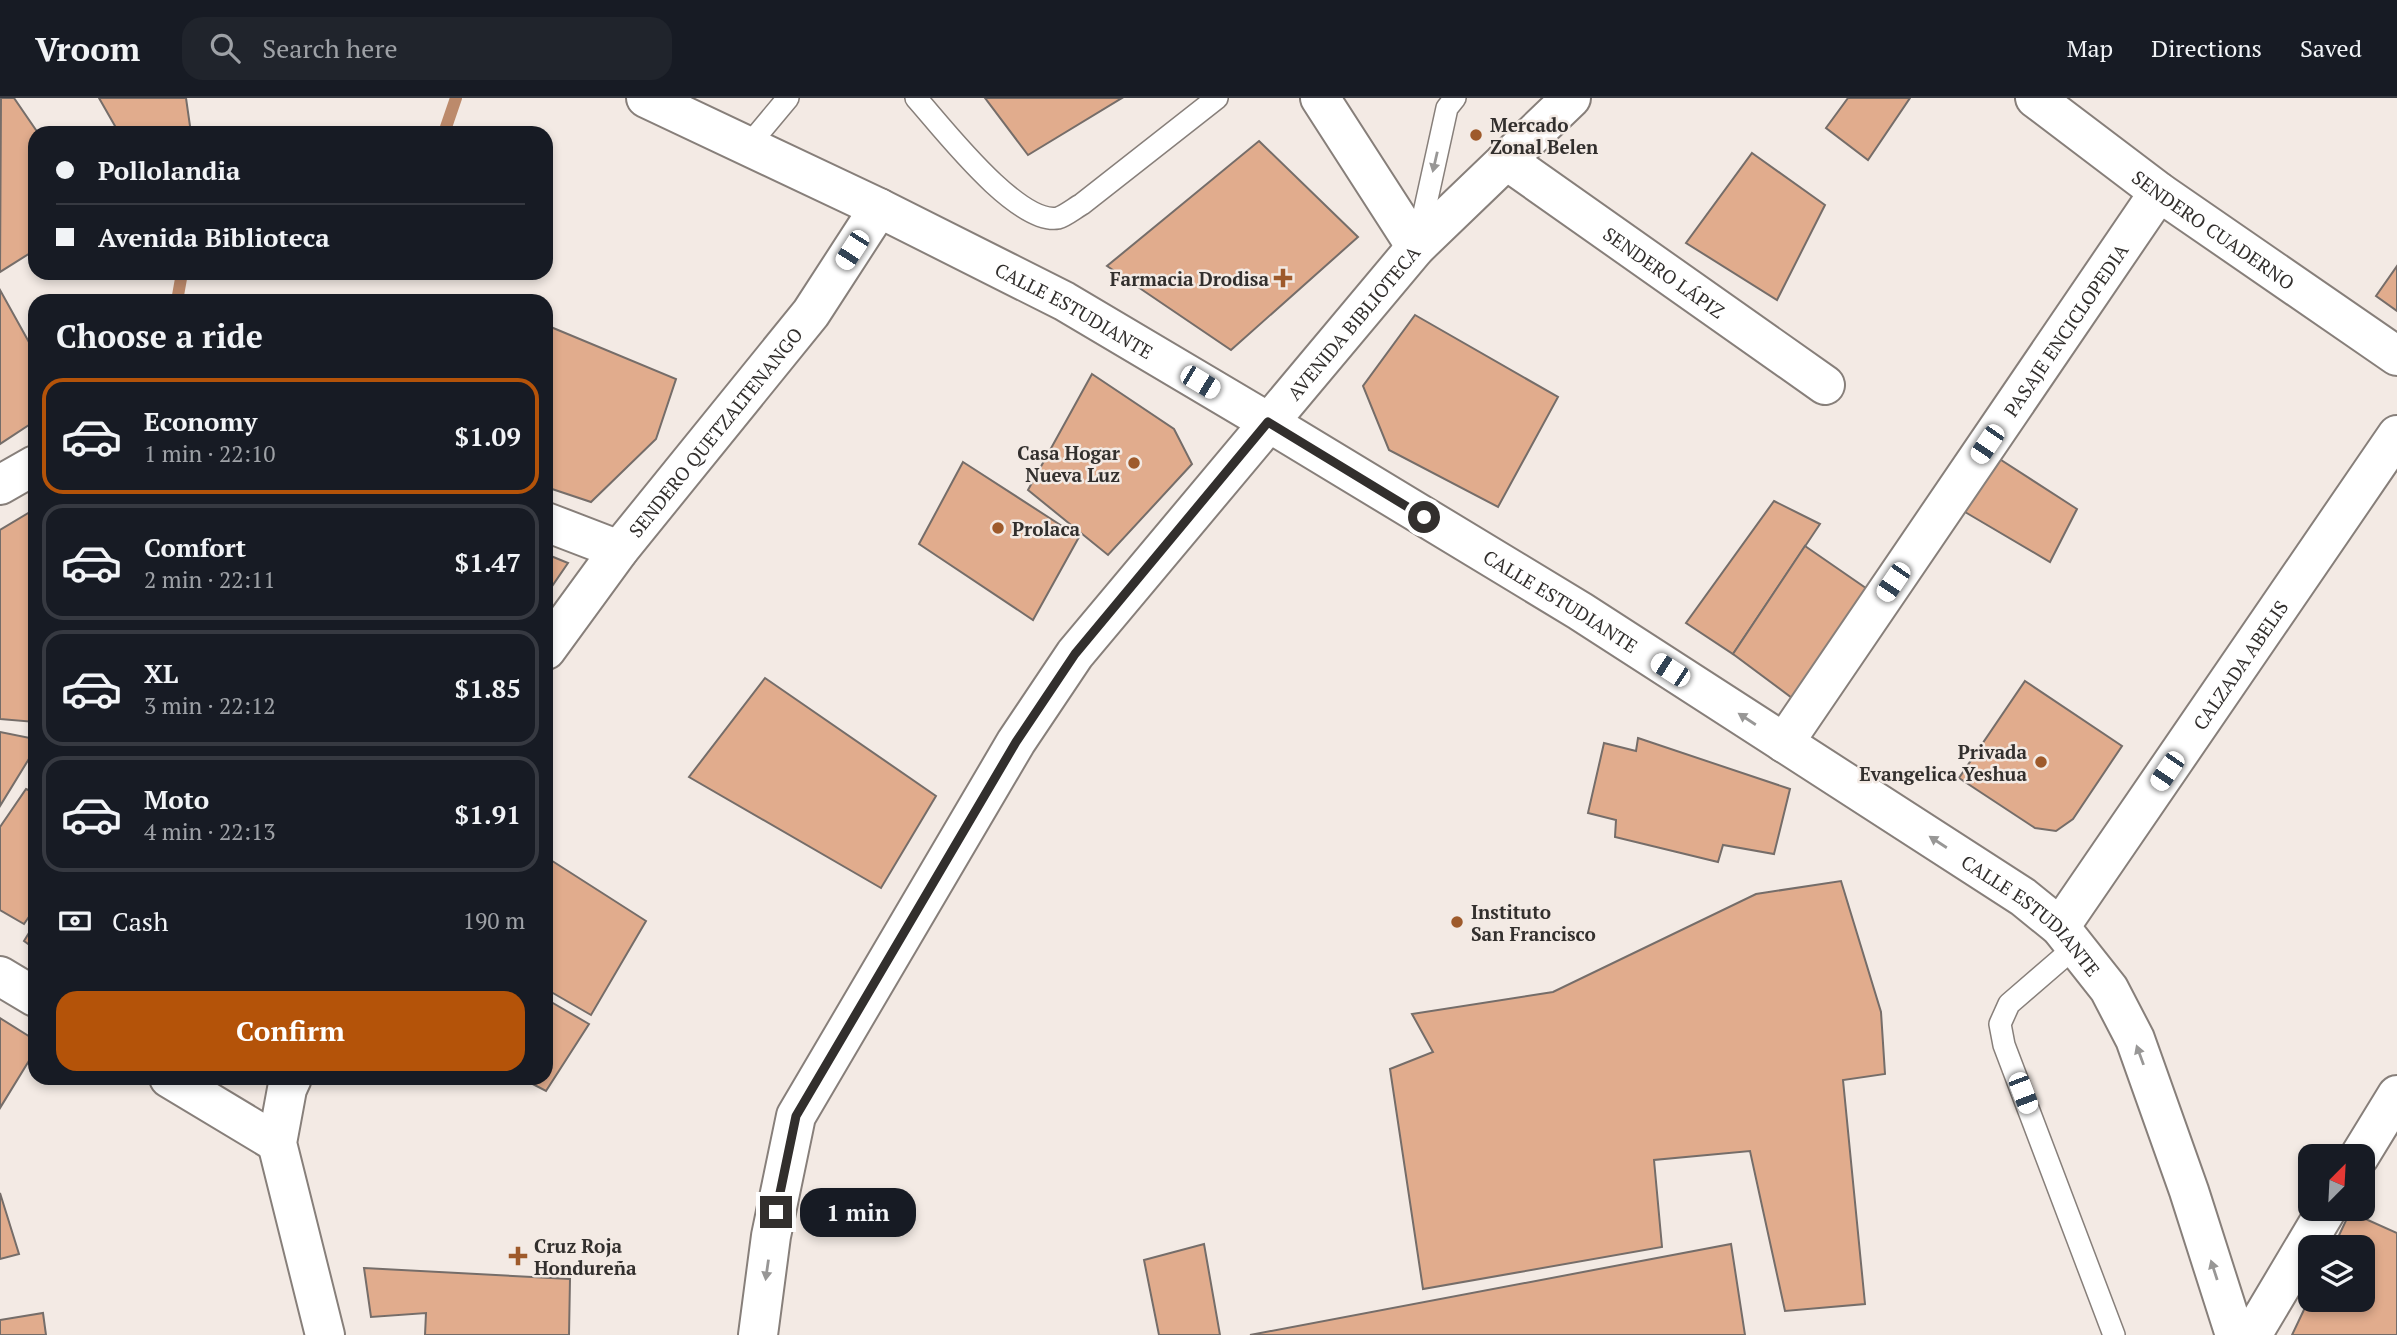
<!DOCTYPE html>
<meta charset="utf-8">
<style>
body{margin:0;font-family:"PT Serif",serif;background:#20242c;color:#f1f3f6;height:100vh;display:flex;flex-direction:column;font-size:26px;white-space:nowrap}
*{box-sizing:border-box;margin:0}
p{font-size:23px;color:#9ea1a6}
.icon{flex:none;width:38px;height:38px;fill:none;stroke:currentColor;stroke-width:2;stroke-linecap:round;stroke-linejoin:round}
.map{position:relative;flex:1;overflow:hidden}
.drawer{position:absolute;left:28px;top:196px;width:525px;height:791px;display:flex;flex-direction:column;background:#171b24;border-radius:21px;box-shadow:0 4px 10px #0003}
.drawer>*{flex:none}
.banner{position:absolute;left:28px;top:28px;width:525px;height:154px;border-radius:21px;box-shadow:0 4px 10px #0003;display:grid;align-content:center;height:154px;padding:0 28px;background:#171b24}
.needle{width:46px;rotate:24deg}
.buttons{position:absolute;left:2298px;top:1046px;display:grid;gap:14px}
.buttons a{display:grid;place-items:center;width:77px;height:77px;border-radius:14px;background:#171b24;box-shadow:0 4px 10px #0003;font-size:35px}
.end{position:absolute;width:32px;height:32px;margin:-16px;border:9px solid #322f2d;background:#fff;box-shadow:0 0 0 4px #fff}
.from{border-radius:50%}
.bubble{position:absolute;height:49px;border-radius:21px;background:#171b24;box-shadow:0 4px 10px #0003;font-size:23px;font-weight:600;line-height:49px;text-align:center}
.car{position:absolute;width:21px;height:42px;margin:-21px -10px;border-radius:9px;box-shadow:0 0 5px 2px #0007;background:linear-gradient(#fff 24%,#345 0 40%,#fff 0 76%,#345 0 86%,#fff 0)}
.banner b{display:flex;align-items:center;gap:24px;height:66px;font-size:26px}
.banner b+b{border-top:2px solid #363941}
.banner i{width:18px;height:18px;background:#f1f3f6}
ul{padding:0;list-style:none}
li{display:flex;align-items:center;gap:21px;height:116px;margin:0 14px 10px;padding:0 14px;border:4px solid #363941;border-radius:21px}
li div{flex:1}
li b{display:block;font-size:26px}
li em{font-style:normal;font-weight:600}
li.on{border-color:#b45309}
li>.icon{width:63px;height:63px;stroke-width:1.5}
h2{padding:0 28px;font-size:32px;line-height:84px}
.pay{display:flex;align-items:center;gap:18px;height:77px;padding:0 28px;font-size:26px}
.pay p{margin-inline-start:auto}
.primary-button{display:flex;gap:14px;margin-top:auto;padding:14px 28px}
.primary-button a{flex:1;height:80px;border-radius:21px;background:#b45309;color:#fff;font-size:28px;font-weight:600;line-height:80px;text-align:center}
header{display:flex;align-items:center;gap:42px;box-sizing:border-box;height:98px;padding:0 35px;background:#171b24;border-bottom:2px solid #363941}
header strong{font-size:33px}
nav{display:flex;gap:38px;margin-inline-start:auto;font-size:24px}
.search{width:490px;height:63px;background:#20242c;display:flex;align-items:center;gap:18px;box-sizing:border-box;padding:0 24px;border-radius:21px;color:#9ea1a6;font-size:26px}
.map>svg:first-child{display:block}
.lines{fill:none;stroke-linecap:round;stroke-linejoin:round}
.stream{stroke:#bc8a6b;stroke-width:12}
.building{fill:#e1ac8d;stroke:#756d69;stroke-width:2}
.lane-casing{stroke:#877f7a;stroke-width:24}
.street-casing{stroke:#877f7a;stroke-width:42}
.secondary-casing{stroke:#877f7a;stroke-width:42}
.lane{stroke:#fff;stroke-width:21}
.street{stroke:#fff;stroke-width:38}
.secondary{stroke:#fff;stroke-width:38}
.oneway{fill:#989796}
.route{stroke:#322f2d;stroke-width:9}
.poi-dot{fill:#9e5a2b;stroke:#f3eae4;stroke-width:2.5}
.labels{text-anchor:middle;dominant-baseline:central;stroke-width:5;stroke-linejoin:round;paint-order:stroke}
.poi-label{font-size:19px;font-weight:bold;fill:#322f2d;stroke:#f3eae4;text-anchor:start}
.street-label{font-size:19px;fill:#322f2d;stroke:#f3eae4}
</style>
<header>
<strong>Vroom</strong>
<div class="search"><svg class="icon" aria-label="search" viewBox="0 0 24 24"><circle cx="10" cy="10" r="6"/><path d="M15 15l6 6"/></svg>Search here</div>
<nav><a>Map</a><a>Directions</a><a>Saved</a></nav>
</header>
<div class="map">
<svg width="2397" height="1237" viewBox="0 0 2397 1237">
<rect width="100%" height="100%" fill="#f3eae4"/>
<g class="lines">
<g class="stream">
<polyline points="444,35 456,0"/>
<polyline points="177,203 182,175"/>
</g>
</g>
<g class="building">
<polygon points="1,0 14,0 38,35 35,35 35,152 0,174"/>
<polygon points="99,0 186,0 191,35 119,35"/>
<polygon points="985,0 1122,0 1028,57"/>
<polygon points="1848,0 1910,0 1868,62 1826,30"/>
<polygon points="1259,43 1358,139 1231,252 1107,168"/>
<polygon points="1752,55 1825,107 1777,202 1686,145"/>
<polygon points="2397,168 2397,213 2376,198"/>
<polygon points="0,192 35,255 35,323 0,346"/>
<polygon points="1415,217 1558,299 1498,409 1389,352 1363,288"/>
<polygon points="546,227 676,281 656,341 591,404 546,389"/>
<polygon points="1092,276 1174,331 1192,366 1108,457 1028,392"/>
<polygon points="1998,360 2077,411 2050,464 1965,414"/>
<polygon points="963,364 1079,439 1033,522 919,446"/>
<polygon points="1774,403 1820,426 1733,556 1686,525"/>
<polygon points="35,411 35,624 0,621 0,432"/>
<polygon points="1805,448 1873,495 1800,606 1733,556"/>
<polygon points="546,456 568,465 546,497"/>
<polygon points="765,580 936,698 881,790 689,679"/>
<polygon points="2025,583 2122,648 2073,721 2056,733 2035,730 1959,680"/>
<polygon points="0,634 35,641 35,651 0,708"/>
<polygon points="1638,640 1790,691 1774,756 1723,747 1718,764 1615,739 1616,722 1588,715 1604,645 1636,653"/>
<polygon points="26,691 35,695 35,810 24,826 0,812 0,729"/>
<polygon points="546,759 646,823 591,917 546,891"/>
<polygon points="1841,783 1881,914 1885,976 1843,982 1865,1206 1785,1213 1750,1053 1654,1062 1662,1149 1423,1191 1390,971 1433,954 1412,916 1553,894 1756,796"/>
<polygon points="35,825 35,851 24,843"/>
<polygon points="546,901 589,926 546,993 521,980 546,980"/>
<polygon points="0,920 35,942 35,953 0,1010"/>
<polygon points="0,1095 19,1156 0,1161"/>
<polygon points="2350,1114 2397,1135 2397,1237 2292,1237 2310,1199 2310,1202 2362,1202 2362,1150 2333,1150"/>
<polygon points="1204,1146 1220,1237 1159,1237 1144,1162"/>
<polygon points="1731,1146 1745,1237 1250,1237"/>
<polygon points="364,1170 570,1181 569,1237 425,1237 426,1215 371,1219"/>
<polygon points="43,1215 46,1237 0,1237 0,1222"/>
</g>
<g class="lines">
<defs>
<g id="lane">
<path d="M916,0C942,29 1017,127 1058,120C1065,118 1075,110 1082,106L1217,0"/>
<polyline points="748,48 788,0"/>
<polyline points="1418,142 1447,10 1455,0"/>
<polyline points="2075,849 2009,906 2000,926 2004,947 2114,1237"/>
</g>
<g id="street">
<polyline points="1320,0 1416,149"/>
<path id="s1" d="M2035,0L2159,94L2397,258"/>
<path id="s2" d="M1506,62L1825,287"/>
<polyline points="0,387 35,367"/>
<polyline points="546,424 619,452"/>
<path id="s3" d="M546,552L619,452L811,215L879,110"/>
<path id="s4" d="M1784,645L2159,94"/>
<path id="s5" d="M2060,829L2397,337"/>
<polyline points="0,878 35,899"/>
<polyline points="169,980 277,1045"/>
<polyline points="292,980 287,991 277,1045 325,1237"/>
<polyline points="2359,1059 2397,997"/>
<polyline points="2252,1237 2327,1111"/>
</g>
<g id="secondary">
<path id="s6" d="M646,0L879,110L1064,203L1268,324L1580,513L2023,799L2060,829L2109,891L2135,941L2189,1093L2235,1237"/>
<path id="s7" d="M758,1237L771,1138L796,1018L1016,644L1075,556L1416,149L1571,0"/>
</g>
</defs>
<use href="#lane" class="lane-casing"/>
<use href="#street" class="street-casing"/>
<use href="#secondary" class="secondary-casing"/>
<use href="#lane" class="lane"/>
<use href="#street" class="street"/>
<use href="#secondary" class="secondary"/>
</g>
<defs><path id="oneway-solid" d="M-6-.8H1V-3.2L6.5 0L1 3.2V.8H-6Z" transform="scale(1.75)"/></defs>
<g class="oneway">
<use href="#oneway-solid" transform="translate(1435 64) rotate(103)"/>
<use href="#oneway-solid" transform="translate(1747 621) rotate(-147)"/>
<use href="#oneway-solid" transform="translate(1938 744) rotate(-147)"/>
<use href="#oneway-solid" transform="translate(2140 957) rotate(-110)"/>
<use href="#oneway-solid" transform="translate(767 1172) rotate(98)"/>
<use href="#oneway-solid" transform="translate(2214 1172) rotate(-108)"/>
</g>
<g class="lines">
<polyline class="route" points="776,1114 796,1018 1016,644 1075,556 1268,324 1424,419"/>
</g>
<g class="poi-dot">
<circle cx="1476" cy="37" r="7"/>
<path d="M1279.5 169.5h7v7h7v7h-7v7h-7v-7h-7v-7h7z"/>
<circle cx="1134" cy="365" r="7"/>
<circle cx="998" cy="430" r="7"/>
<circle cx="2041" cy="664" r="7"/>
<circle cx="1457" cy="824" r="7"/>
<path d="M514.5 1147.5h7v7h7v7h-7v7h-7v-7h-7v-7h7z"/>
</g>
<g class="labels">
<g class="poi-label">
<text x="1490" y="26">Mercado<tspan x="1490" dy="22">Zonal Belen</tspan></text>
<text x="1269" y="180" text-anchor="end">Farmacia Drodisa</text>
<text x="1120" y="354" text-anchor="end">Casa Hogar<tspan x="1120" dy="22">Nueva Luz</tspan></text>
<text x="1012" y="430">Prolaca</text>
<text x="2027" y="653" text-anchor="end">Privada<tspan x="2027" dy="22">Evangelica Yeshua</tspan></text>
<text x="1471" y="813">Instituto<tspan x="1471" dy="22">San Francisco</tspan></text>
<text x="534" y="1147">Cruz Roja<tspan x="534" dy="22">Hondureña</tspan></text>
</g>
<g class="street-label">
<text stroke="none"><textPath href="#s1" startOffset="222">SENDERO CUADERNO</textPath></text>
<text stroke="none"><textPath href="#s2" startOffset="194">SENDERO LÁPIZ</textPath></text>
<text stroke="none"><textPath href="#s6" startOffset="478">CALLE ESTUDIANTE</textPath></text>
<text stroke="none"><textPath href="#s7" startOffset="1195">AVENIDA BIBLIOTECA</textPath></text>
<text stroke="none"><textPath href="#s4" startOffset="500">PASAJE ENCICLOPEDIA</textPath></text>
<text stroke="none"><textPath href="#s3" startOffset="276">SENDERO QUETZALTENANGO</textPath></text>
<text stroke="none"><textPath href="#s6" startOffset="1045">CALLE ESTUDIANTE</textPath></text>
<text stroke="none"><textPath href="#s5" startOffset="318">CALZADA ABELIS</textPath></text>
<text stroke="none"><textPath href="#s6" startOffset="1612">CALLE ESTUDIANTE</textPath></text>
</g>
</g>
</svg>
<div class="buttons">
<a><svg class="needle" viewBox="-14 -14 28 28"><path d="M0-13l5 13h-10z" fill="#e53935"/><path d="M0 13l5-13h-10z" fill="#9ea1a6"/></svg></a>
<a><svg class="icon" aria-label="layers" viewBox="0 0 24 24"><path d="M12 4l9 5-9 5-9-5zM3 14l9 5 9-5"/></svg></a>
</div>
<i class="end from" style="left:1424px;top:419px"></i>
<i class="end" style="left:776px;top:1114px"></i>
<div class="bubble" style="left:800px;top:1090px;width:116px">1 min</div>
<i class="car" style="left:852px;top:152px;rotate:213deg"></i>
<i class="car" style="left:1200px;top:284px;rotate:121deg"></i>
<i class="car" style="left:1987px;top:346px;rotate:214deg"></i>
<i class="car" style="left:1893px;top:484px;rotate:214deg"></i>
<i class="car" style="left:1670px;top:572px;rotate:303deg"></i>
<i class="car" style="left:2167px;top:673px;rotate:214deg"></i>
<i class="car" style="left:2023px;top:995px;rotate:159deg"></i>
<div class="banner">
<b><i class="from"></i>Pollolandia</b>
<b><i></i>Avenida Biblioteca</b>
</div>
<section class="drawer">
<h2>Choose a ride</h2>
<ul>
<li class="on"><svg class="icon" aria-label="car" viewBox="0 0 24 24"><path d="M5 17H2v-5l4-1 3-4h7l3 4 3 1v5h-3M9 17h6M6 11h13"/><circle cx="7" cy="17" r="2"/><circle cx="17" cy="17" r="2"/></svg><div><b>Economy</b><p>1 min · 22:10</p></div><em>$1.09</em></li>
<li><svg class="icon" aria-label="car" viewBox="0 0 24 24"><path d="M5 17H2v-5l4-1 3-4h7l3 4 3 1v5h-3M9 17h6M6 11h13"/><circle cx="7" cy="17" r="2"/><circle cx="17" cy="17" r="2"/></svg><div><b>Comfort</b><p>2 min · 22:11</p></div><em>$1.47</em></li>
<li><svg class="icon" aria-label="car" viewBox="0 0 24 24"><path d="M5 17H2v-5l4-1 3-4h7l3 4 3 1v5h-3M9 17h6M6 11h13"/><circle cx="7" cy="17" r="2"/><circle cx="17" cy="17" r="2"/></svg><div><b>XL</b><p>3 min · 22:12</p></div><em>$1.85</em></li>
<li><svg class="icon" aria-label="car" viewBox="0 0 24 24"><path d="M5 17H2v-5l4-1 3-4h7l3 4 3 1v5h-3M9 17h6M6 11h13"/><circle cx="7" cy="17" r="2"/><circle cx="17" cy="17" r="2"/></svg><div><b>Moto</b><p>4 min · 22:13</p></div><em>$1.91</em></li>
</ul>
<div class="pay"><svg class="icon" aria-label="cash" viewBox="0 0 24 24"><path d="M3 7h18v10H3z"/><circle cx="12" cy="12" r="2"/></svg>Cash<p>190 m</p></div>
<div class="primary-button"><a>Confirm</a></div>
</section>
</div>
